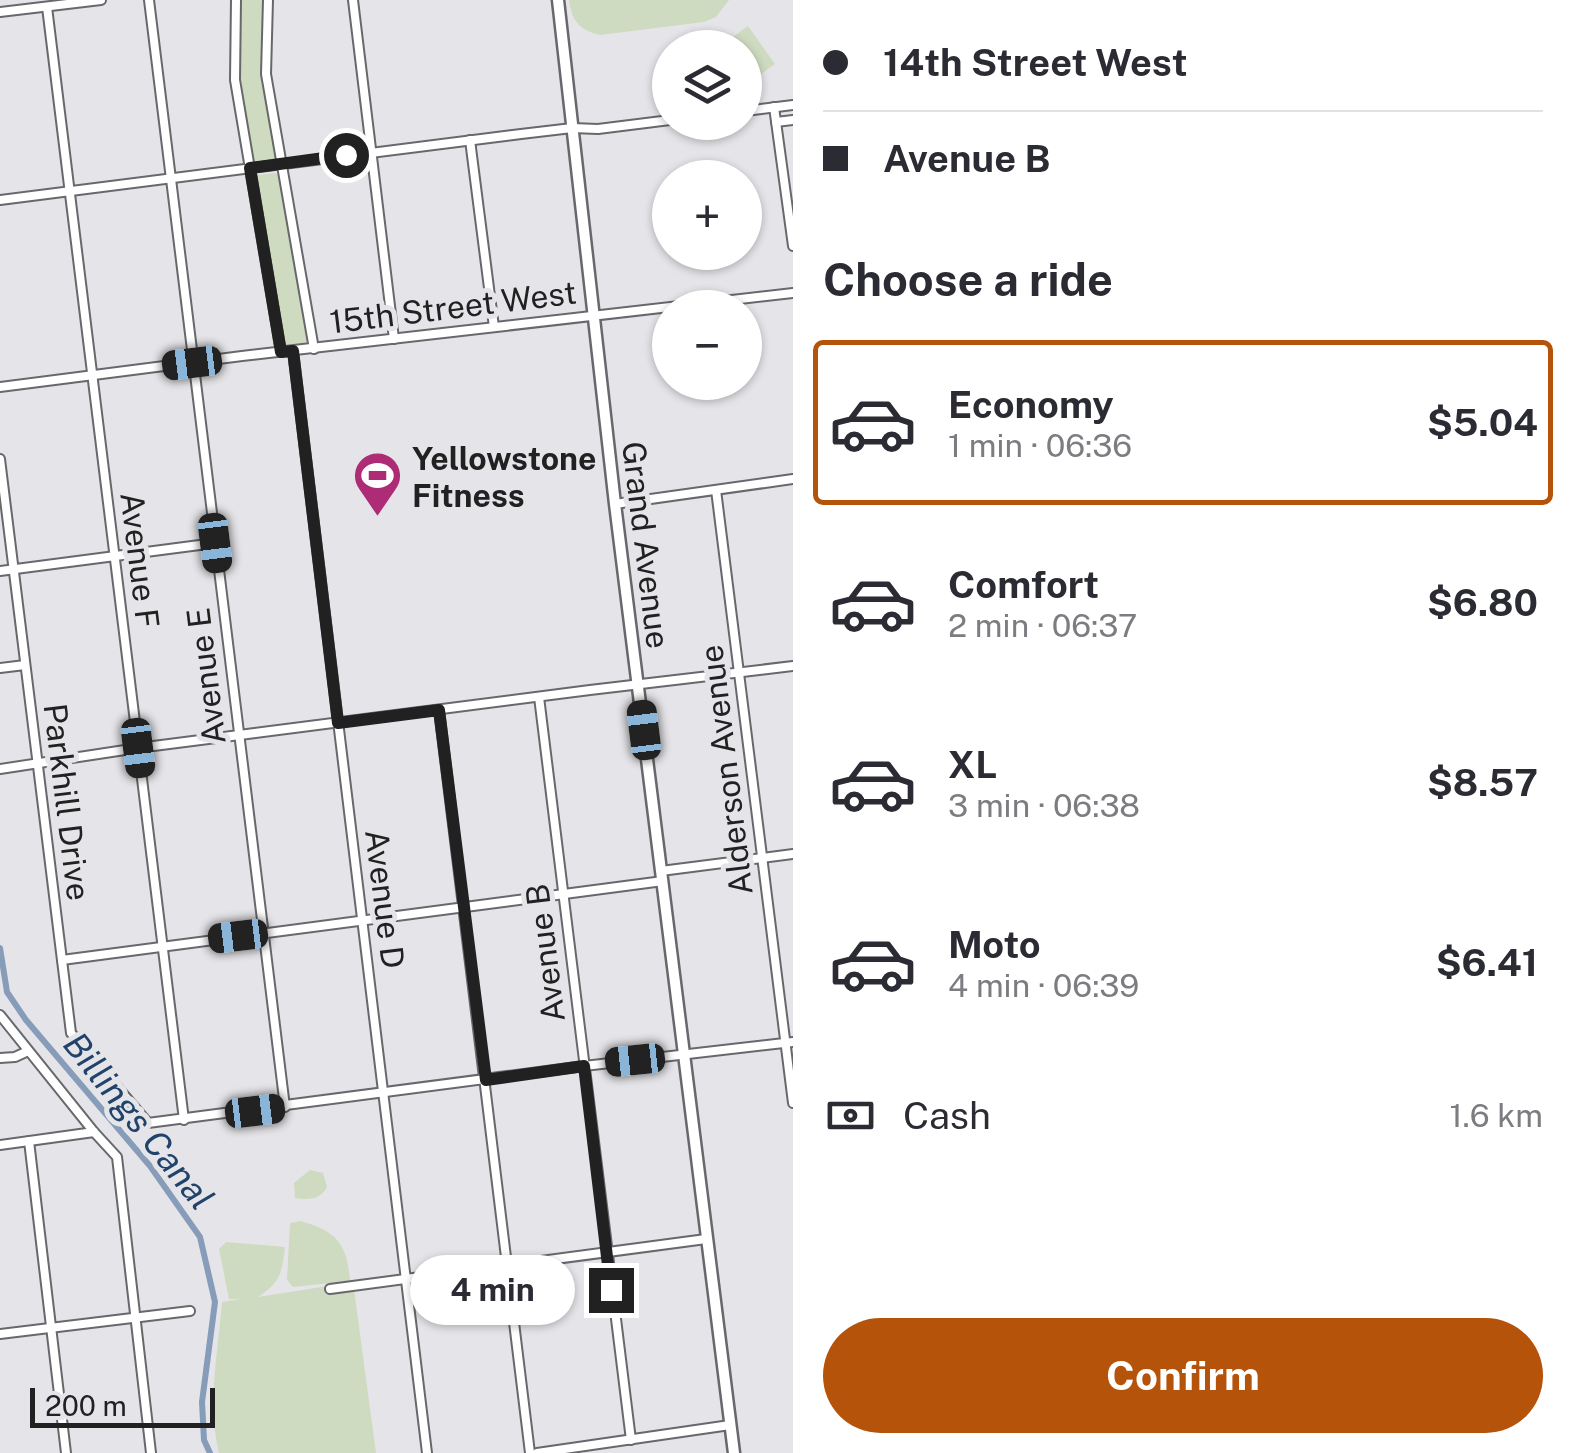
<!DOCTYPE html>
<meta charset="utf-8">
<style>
body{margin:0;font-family:"Public Sans",sans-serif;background:#f2f2f3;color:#2b2b33;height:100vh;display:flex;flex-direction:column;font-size:38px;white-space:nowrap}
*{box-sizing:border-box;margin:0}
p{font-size:32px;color:#7c7c81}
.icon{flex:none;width:55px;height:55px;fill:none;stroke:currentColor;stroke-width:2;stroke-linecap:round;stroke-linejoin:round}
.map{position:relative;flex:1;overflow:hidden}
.panel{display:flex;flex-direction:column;background:#fff;width:780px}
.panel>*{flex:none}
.top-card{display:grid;align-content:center;height:220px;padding:0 30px;background:#fff}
.buttons{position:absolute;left:652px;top:30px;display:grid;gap:20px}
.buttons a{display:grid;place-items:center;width:110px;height:110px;border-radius:50%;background:#fff;box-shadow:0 2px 8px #0004;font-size:50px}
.scale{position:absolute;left:30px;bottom:25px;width:185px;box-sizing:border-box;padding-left:10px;border:5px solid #212122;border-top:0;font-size:28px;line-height:35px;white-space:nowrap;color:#212122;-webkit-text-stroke:8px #e5e5e9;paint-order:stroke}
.end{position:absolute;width:45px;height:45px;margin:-22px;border:12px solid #212122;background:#fff;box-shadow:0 0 0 5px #fff}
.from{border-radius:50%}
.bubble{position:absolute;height:70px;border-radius:35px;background:#fff;box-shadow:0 2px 8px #0004;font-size:32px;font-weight:700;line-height:70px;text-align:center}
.car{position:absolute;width:30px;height:60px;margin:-30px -15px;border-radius:12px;box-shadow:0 0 8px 2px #0007;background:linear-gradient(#222 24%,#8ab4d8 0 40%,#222 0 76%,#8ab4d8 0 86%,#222 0)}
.top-card b{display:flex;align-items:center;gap:35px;height:95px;font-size:38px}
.top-card b+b{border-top:2px solid #e1e1e2}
.top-card i{width:25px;height:25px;background:#2b2b33}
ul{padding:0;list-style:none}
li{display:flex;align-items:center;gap:30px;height:165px;margin:0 20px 15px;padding:0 10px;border:5px solid transparent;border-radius:10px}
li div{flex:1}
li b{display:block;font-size:38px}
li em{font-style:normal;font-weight:700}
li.current{border-color:#b45309}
li>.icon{width:90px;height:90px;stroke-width:1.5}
h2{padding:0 30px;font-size:45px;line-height:120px}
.pay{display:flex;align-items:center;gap:25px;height:110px;padding:0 30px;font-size:38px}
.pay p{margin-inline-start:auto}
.action{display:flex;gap:20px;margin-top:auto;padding:20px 30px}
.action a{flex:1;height:115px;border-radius:60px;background:#b45309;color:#fff;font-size:40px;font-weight:700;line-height:115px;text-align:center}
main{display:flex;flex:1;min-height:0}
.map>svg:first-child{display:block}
.green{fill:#cedbc0}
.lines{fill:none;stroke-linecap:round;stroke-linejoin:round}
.canal{stroke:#869cb8;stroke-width:6}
.minor-casing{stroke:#67686b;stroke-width:12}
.major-casing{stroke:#67686b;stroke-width:15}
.minor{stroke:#fff;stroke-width:8}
.major{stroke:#fff;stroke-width:10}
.route{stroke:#212122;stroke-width:12}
.labels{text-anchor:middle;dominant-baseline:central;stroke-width:10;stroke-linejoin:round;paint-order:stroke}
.street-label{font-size:32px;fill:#212122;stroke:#e5e5e9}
.poi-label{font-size:32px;font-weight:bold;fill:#212122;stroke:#e5e5e9;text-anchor:start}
.water-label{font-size:35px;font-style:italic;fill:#21436b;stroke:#e5e5e9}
</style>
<main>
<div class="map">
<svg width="793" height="1453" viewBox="0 0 793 1453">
<rect width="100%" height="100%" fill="#e5e5e9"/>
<g class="green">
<polygon points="239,0 264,0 261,69 276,156 274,159 255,162 253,160 237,72"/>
<path d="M569,0H729L716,17L704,22L600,35C579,30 572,21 569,0Z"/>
<polygon points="748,26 775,64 750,82 745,76 745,48 725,47 723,44"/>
<polygon points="275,173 279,175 307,340 304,344 287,346 283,344 255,178 258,175"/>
<path d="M310,1170L323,1173L327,1187C320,1200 308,1200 295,1198L294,1183Z"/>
<path d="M300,1221C337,1231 347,1244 350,1281L293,1287L287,1280L290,1223Z"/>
<path d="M226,1242L285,1247C282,1273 280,1283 258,1297L353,1282L376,1453H219C207,1405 218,1351 222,1302L240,1299H229L219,1249Z"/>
</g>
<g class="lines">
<polyline class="canal" points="0,948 7,992 26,1020 150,1166 200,1237 215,1302 202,1402 204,1440 210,1453"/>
<defs>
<g id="minor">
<polyline points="149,0 285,1107"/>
<polyline points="236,0 235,80 281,352"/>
<polyline points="268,0 266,74 314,349"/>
<polyline points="353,0 394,339"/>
<polyline points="47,7 184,1120"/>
<polyline points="0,12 101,0"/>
<polyline points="774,107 793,246"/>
<polyline points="745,111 793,105"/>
<polyline points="776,122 793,120"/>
<polyline points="470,140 494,327"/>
<polyline points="0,200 521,134 572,128 598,129 670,120"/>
<polyline points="293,351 427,1453"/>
<polyline points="0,387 242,356 793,293"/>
<polyline points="0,459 71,1033 148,1123 584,1066 793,1042"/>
<polyline points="716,490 793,1103"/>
<polyline points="615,504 793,479"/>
<polyline points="0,571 215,543"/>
<polyline points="0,668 25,665"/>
<polyline points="539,697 631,1440"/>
<polyline points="439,710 530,1453"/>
<polyline points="0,769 138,748 590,690 793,666"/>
<polyline points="661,871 793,854"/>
<polyline points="62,960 663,881"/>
<polyline points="0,1015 94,1132 117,1157 151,1453"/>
<polyline points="0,1058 15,1057 28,1051"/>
<polyline points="29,1141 66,1453"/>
<polyline points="0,1145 94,1132"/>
<polyline points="330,1289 706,1239"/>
<polyline points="0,1334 190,1311"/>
<polyline points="537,1453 730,1425"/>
</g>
<polyline id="major" points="558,0 615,504 734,1453"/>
</defs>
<use href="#minor" class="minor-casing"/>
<use href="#major" class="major-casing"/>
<use href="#minor" class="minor"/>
<use href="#major" class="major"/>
</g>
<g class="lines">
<polyline class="route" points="346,155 250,168 281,352 293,351 338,723 439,710 486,1080 584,1066 611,1290"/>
</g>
<defs>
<symbol id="stadium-pin" viewBox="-11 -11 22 30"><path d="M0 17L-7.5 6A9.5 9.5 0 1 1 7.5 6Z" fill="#ae2b75" stroke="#e5e5e9"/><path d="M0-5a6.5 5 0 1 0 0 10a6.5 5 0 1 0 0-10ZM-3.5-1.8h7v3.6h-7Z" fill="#fff"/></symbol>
</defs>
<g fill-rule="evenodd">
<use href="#stadium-pin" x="350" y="448" width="55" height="75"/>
</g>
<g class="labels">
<g class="street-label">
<text transform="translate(453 307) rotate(-7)">15th Street West</text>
<text transform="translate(646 545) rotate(83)">Grand Avenue</text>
<text transform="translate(140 560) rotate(83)">Avenue F</text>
<text transform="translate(206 676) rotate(-97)">Avenue E</text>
<text transform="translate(726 770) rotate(-97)">Alderson Avenue</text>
<text transform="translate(67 802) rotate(83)">Parkhill Drive</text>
<text transform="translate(385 899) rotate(83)">Avenue D</text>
<text transform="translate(545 953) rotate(-97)">Avenue B</text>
</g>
<g class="poi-label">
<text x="412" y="458">Yellowstone<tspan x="412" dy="37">Fitness</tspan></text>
</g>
<g class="water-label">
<text transform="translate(139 1121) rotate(51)">Billings Canal</text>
</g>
</g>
</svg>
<div class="buttons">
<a><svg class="icon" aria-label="layers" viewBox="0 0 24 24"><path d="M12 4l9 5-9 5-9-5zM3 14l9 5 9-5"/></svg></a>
<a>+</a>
<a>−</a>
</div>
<div class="scale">200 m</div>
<i class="end from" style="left:346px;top:155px"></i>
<i class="end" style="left:611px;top:1290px"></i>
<div class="bubble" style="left:410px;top:1255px;width:165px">4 min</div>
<i class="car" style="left:192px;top:363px;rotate:263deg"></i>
<i class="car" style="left:215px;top:543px;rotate:173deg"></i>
<i class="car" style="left:644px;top:730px;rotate:353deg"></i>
<i class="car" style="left:138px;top:748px;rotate:173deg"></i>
<i class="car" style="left:238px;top:936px;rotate:263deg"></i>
<i class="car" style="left:635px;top:1060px;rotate:264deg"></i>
<i class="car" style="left:255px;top:1111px;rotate:83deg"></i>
</div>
<section class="panel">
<div class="top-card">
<b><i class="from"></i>14th Street West</b>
<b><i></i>Avenue B</b>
</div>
<h2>Choose a ride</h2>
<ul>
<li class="current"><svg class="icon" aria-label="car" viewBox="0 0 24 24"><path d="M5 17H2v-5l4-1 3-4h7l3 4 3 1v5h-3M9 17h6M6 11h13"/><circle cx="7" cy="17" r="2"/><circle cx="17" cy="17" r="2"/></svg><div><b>Economy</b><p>1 min · 06:36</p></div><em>$5.04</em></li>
<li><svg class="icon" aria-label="car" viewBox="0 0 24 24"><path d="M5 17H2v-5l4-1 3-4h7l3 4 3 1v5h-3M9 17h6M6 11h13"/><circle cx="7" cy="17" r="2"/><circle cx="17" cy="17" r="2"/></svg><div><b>Comfort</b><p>2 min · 06:37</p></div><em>$6.80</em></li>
<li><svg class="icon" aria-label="car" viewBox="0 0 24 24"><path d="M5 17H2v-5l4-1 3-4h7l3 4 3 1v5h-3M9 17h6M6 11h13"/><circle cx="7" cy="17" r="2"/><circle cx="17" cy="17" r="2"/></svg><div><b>XL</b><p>3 min · 06:38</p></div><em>$8.57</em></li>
<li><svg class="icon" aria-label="car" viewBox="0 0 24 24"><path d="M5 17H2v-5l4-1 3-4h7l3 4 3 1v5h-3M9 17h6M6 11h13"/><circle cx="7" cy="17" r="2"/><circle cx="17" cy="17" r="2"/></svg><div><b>Moto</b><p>4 min · 06:39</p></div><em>$6.41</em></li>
</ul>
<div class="pay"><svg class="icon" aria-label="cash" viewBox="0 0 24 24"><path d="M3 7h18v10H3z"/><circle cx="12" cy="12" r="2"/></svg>Cash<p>1.6 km</p></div>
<div class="action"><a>Confirm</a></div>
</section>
</main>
